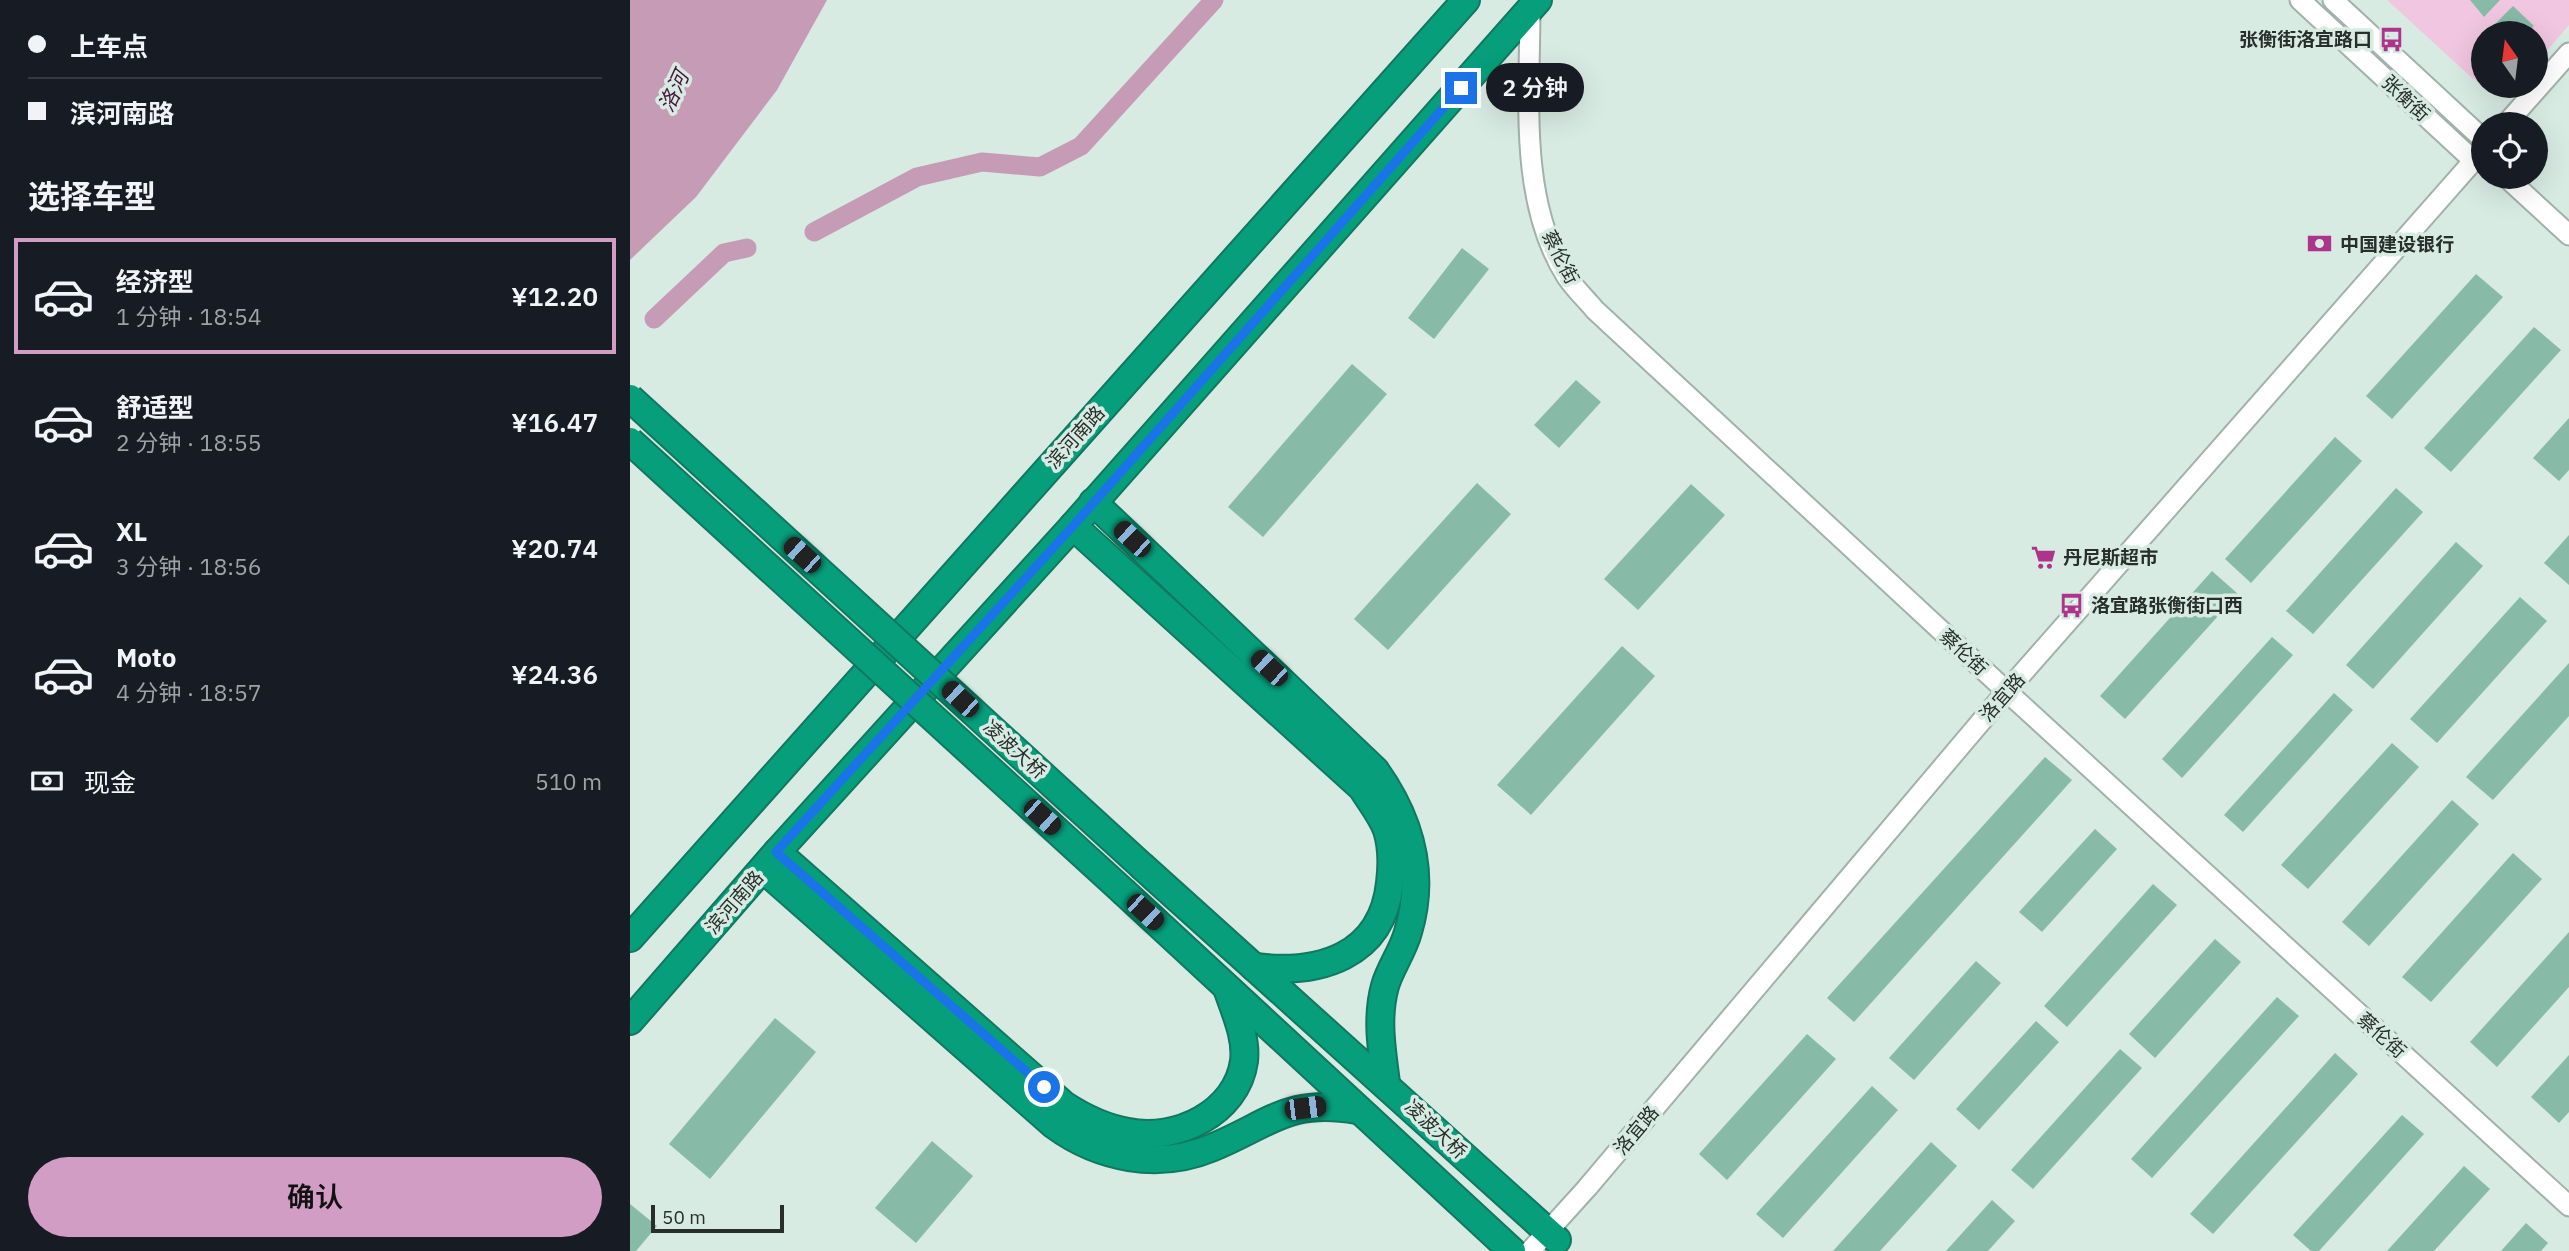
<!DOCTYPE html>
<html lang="zh">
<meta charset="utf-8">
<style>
body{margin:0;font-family:"IBM Plex Sans","Noto Sans SC",sans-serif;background:#20242c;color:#f1f3f6;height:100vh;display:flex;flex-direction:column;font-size:26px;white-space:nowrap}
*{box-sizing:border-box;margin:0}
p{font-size:23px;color:#9ea1a6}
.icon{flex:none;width:38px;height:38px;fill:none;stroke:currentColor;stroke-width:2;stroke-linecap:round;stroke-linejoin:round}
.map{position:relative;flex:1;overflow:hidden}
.drawer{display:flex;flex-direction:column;background:#171b24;width:630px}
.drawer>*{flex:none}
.banner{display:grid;align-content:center;height:154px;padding:0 28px;background:#171b24}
.needle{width:46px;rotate:346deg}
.controls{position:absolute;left:1841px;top:21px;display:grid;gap:14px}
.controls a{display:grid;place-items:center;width:77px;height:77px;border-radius:50%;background:#171b24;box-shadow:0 7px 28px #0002;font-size:35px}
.scale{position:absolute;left:21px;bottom:18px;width:133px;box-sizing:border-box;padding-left:7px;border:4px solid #272e2b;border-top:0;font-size:19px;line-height:24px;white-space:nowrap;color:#272e2b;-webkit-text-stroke:5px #d8ebe3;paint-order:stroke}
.end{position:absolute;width:32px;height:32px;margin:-16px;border:9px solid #1a73e8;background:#fff;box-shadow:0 0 0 4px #fff}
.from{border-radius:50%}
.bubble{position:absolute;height:49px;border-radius:24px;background:#171b24;box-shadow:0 7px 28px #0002;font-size:23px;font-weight:600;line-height:49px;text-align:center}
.car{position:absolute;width:21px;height:42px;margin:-21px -10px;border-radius:9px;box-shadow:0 0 5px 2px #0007;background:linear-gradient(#222 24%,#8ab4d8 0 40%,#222 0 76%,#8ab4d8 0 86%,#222 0)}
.banner b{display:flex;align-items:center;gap:24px;height:66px;font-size:26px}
.banner b+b{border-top:2px solid #363941}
.banner i{width:18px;height:18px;background:#f1f3f6}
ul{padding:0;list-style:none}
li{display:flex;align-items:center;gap:21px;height:116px;margin:0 14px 10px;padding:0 14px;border:4px solid transparent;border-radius:0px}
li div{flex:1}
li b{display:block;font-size:26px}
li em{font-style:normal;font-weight:600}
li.selected{border-color:#d29dc5}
li>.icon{width:63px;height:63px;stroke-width:1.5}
h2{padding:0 28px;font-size:32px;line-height:84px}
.pay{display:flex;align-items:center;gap:18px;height:77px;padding:0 28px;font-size:26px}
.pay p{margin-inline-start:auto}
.button{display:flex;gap:14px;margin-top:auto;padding:14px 28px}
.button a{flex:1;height:80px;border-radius:42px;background:#d29dc5;color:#111;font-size:28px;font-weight:600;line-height:80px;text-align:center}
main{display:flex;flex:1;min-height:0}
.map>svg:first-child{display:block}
.green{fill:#f0c6e0}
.water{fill:#c59bb5}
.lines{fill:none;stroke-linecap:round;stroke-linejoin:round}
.canal{stroke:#c59bb5;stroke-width:19}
.building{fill:#87baa7}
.minor-casing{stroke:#a0b2ab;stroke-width:23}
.highway-casing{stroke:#12775f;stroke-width:30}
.minor{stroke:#fff;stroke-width:19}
.highway{stroke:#069e7b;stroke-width:26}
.highway-bridge-casing{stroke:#12775f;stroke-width:30;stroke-linecap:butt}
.highway-bridge{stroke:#069e7b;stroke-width:26}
.route{stroke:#1a73e8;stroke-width:9}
.labels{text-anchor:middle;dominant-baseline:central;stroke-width:7;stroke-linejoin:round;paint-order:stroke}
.poi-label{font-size:19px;font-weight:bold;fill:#272e2b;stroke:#d8ebe3;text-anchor:start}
.street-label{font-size:19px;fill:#272e2b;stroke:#d8ebe3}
.water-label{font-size:21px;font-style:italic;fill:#49163a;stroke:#d8ebe3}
</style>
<main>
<section class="drawer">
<div class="banner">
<b><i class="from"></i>上车点</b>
<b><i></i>滨河南路</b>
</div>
<h2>选择车型</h2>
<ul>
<li class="selected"><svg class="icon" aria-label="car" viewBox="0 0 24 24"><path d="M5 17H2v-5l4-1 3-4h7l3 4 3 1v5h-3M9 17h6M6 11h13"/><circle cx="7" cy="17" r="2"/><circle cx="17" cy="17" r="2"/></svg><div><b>经济型</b><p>1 分钟 · 18:54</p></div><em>¥12.20</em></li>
<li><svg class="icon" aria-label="car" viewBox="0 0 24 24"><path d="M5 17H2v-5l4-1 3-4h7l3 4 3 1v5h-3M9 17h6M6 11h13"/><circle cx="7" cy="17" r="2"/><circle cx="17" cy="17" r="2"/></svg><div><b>舒适型</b><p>2 分钟 · 18:55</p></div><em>¥16.47</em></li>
<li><svg class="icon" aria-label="car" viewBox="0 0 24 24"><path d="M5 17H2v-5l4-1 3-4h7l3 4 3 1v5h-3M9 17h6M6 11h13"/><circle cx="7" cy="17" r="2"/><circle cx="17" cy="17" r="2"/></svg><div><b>XL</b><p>3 分钟 · 18:56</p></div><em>¥20.74</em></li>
<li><svg class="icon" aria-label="car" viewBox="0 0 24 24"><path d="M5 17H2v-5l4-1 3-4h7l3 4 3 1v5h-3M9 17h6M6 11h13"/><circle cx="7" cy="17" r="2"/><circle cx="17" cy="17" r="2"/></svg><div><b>Moto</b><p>4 分钟 · 18:57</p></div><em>¥24.36</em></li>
</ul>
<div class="pay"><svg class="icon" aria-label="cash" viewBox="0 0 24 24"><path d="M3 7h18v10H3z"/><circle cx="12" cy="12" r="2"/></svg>现金<p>510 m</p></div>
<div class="button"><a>确认</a></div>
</section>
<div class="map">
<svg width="1939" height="1251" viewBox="0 0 1939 1251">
<rect width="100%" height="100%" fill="#d8ebe3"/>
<polygon class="green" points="1757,0 1939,0 1939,25 1906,63 1906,33 1853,33 1853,86 1884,86 1863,92 1841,77"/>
<polygon class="water" points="0,0 197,0 147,90 66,197 0,260"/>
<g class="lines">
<g class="canal">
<polyline points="184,232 287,177 352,162 410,167 451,146 584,0"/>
<polyline points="24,319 94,253 117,248"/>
</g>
</g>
<g class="building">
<polygon points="1840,0 1870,0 1854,17"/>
<polygon points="1883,6 1904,26 1896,33 1865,33 1861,28"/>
<polygon points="832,248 859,269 804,339 778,318"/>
<polygon points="1846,274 1873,297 1762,419 1736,396"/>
<polygon points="1904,327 1931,350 1821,472 1794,448"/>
<polygon points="722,364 757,394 633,537 598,507"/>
<polygon points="946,380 971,402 929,448 904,425"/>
<polygon points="1939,418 1939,470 1929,481 1903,458"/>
<polygon points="1705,437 1732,461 1621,583 1595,559"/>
<polygon points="847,483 881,514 758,650 724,619"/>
<polygon points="1061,484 1095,515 1008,610 974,579"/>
<polygon points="1766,488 1793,512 1683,634 1656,611"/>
<polygon points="1939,535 1939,585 1914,563"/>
<polygon points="1826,542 1853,566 1743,689 1716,665"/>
<polygon points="1582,571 1608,594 1495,719 1470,696"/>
<polygon points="1890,597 1917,621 1807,743 1780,719"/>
<polygon points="1642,637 1663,655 1552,778 1532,759"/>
<polygon points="992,646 1025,676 901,815 867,785"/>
<polygon points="1939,663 1939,716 1863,800 1836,777"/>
<polygon points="1704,693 1723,710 1613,832 1594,815"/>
<polygon points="1762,743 1789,767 1678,889 1651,865"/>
<polygon points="1415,757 1442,780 1224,1022 1197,998"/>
<polygon points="1822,800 1849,824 1739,946 1712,922"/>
<polygon points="1465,829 1487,849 1412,932 1389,912"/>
<polygon points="1883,853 1912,879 1801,1002 1772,977"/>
<polygon points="1523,884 1547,905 1437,1027 1414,1006"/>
<polygon points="1939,932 1939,987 1867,1067 1840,1042"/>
<polygon points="1585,939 1611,962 1525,1058 1499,1034"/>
<polygon points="1346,961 1371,983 1284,1080 1259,1058"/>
<polygon points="1647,997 1669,1016 1522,1178 1501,1159"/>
<polygon points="145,1018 186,1052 80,1179 39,1144"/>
<polygon points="1406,1021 1429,1042 1349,1130 1326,1109"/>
<polygon points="1177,1034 1206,1059 1097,1180 1069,1154"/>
<polygon points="1490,1049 1512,1068 1403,1189 1381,1170"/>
<polygon points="1705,1053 1728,1074 1583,1234 1560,1214"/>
<polygon points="1939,1055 1939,1112 1929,1123 1901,1097"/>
<polygon points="1242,1086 1268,1110 1153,1238 1126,1214"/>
<polygon points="1772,1115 1794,1134 1689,1251 1681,1251 1663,1235"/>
<polygon points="302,1141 343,1176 286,1243 245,1208"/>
<polygon points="1301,1142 1327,1166 1250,1251 1203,1251"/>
<polygon points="1834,1166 1860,1189 1804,1251 1757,1251"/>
<polygon points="1362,1200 1385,1221 1358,1251 1316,1251"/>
<polygon points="0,1204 27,1226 6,1251 0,1251"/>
<polygon points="1896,1223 1918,1243 1911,1251 1871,1251"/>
</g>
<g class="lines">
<defs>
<g id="minor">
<polyline points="1670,0 1844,161 1853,162"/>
<polyline points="1703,0 1853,139"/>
<path d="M900,9C900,95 888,201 937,277C945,289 956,299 965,310L1386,700L1939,1206"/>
<polyline points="1876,124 1939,53"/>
<polyline points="1876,177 1939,235"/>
<polyline points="900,1251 957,1188 1376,692 1853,150"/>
</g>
<g id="highway">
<path d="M463,502L745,770C780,819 796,872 778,932C773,951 760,968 755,986C746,1018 752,1051 756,1083"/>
<path d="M443,526L732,788C740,801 752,816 757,830C762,846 762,867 760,883C752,957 689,975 624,967"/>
<path d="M147,852L434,1105C454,1118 475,1128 498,1132C546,1142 607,1113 614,1061C617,1036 604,1010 597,988"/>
<polyline points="513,867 927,1240"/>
<path d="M133,869L424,1125C469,1158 528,1170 581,1148C640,1124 657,1098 727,1110"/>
<polyline points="495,893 882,1251"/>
<polyline points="0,938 836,0"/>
<polyline points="0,1021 147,852 443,526 908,0"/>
</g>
</defs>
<use href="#minor" class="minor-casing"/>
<use href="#highway" class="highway-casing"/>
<use href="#minor" class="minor"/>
<use href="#highway" class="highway"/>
<defs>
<g id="highway-bridge">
<polyline points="0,398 513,867"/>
<polyline points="0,441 495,893"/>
</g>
</defs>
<use href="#highway-bridge" class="highway-bridge-casing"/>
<use href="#highway-bridge" class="highway-bridge"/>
</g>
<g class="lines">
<polyline class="route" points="414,1087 146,852 443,526 831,88"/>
</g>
<defs>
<symbol id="bus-bare" viewBox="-9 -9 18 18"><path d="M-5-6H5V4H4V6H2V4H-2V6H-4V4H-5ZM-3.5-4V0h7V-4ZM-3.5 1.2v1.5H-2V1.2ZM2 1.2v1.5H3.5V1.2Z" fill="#ac348a" stroke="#d8ebe3" stroke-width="2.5" paint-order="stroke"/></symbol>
<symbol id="bank-bare" viewBox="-9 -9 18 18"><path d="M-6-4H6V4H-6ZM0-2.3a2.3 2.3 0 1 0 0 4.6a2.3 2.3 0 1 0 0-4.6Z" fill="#ac348a" stroke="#d8ebe3" stroke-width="2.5" paint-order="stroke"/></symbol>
<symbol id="supermarket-bare" viewBox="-9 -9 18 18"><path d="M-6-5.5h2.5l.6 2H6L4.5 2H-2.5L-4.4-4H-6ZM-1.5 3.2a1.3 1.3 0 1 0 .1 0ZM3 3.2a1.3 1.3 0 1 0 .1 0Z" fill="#ac348a" stroke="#d8ebe3" stroke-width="2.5" paint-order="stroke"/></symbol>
</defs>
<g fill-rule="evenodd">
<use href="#bus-bare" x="1744" y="22" width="35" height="35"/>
<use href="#bank-bare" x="1672" y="226" width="35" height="35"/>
<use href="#supermarket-bare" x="1396" y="540" width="35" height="35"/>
<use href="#bus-bare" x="1424" y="588" width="35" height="35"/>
</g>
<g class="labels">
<g class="poi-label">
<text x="1742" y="39" text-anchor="end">张衡街洛宜路口</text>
<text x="1710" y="244">中国建设银行</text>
<text x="1433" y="557">丹尼斯超市</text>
<text x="1461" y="605">洛宜路张衡街口西</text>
</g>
<g class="street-label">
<text transform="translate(1776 98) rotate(43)">张衡街</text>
<text transform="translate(931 257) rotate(63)">蔡伦街</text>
<text transform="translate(445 437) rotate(-48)">滨河南路</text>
<text transform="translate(1334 652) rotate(43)">蔡伦街</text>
<text transform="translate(1372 697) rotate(-49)">洛宜路</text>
<text transform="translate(385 749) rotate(42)">凌波大桥</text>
<text transform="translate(104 902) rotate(-49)">滨河南路</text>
<text transform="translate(1752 1035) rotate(42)">蔡伦街</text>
<text transform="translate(806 1129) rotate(43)">凌波大桥</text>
<text transform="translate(1006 1130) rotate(-50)">洛宜路</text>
</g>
<g class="water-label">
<text transform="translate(43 91) rotate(-65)">洛河</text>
</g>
</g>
</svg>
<div class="controls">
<a><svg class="needle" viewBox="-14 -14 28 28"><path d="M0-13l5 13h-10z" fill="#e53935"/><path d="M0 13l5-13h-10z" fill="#9ea1a6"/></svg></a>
<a><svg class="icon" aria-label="locate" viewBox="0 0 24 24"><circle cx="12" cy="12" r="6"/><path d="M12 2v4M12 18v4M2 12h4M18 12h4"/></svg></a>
</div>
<div class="scale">50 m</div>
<i class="end from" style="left:414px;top:1087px"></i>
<i class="end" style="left:831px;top:88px"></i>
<div class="bubble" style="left:856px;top:63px;width:98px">2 分钟</div>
<i class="car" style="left:502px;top:539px;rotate:313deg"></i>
<i class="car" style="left:172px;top:555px;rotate:312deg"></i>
<i class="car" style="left:639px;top:668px;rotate:313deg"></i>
<i class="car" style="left:330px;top:699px;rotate:313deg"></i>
<i class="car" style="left:412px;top:817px;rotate:132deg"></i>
<i class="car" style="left:515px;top:912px;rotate:133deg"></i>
<i class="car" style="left:675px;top:1108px;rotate:83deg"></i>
</div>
</main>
